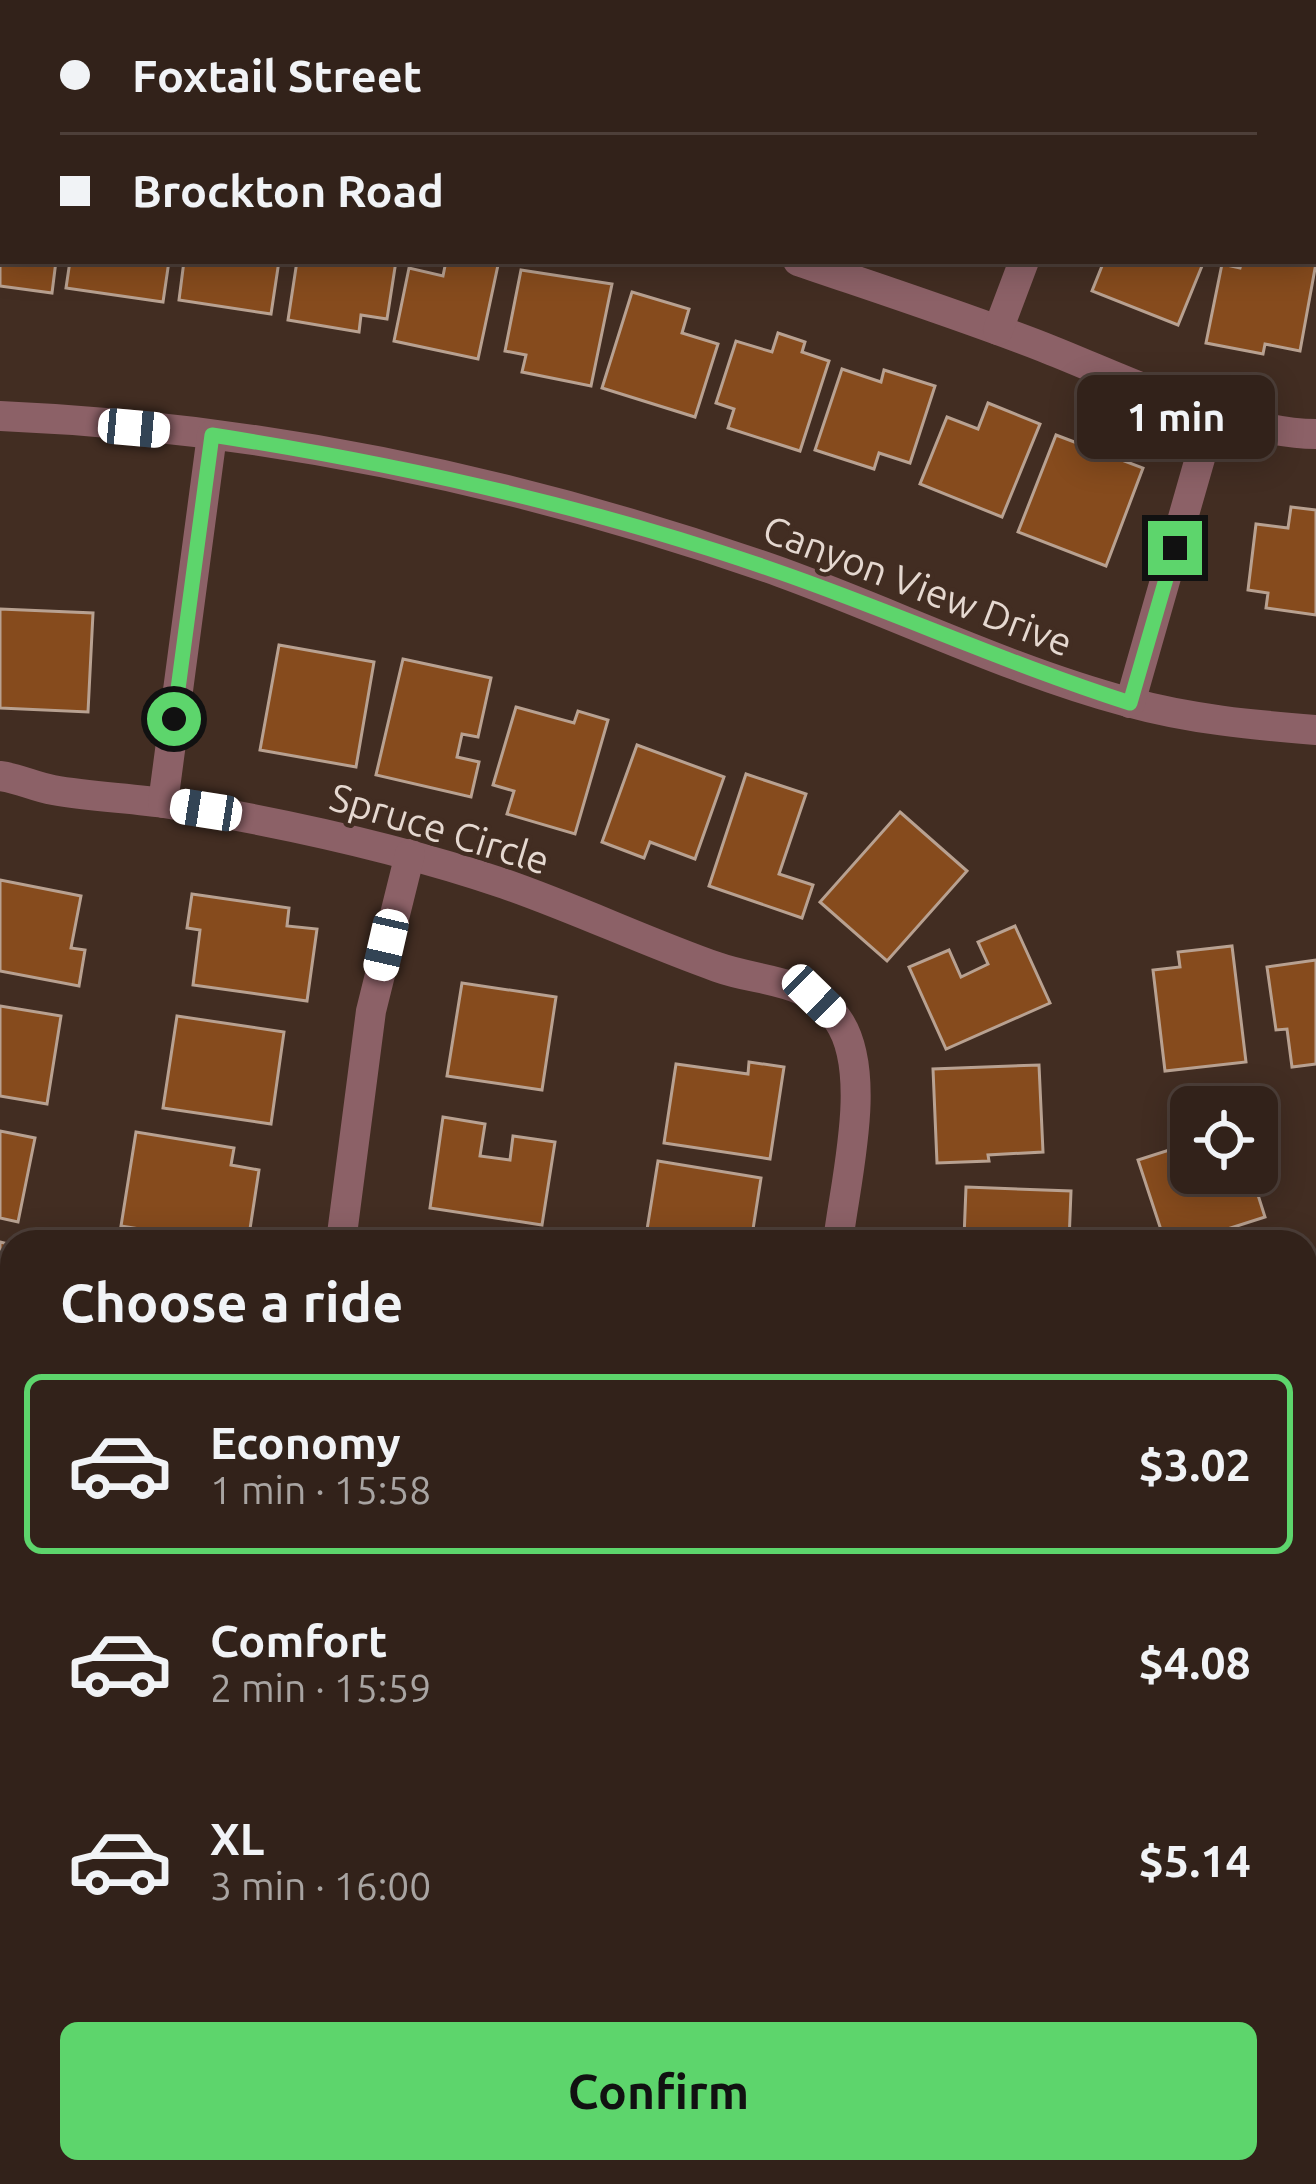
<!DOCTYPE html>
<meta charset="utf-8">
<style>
body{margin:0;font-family:Ubuntu,sans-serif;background:#3a2a23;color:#f1f3f6;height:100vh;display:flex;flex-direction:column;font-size:45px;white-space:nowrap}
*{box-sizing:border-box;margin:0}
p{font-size:39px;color:#a8a4a2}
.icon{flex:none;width:66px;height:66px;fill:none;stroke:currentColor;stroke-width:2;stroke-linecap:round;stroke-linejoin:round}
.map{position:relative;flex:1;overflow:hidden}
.panel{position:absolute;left:0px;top:1230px;width:1317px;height:954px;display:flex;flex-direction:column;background:#32221a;border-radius:36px 36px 0 0;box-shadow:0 6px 30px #0003,0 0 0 3px #4d3f39}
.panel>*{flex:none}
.top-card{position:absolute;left:0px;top:0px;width:1317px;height:264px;box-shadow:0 6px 30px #0003,0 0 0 3px #4d3f39;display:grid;align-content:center;height:264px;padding:0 60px;background:#32221a}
.buttons{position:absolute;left:1170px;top:1086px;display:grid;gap:24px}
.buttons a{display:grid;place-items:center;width:108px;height:108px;border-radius:18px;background:#32221a;box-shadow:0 6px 30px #0003,0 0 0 3px #4d3f39;font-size:60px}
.end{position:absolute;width:54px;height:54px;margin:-27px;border:15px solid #5dd56c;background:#111;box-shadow:0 0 0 6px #111}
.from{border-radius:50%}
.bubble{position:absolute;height:84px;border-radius:18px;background:#32221a;box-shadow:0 6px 30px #0003,0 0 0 3px #4d3f39;font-size:39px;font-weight:600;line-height:84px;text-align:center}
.car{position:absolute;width:36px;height:72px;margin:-36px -18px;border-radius:15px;box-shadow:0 0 9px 3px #0007;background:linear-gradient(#fff 24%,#345 0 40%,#fff 0 76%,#345 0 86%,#fff 0)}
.top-card b{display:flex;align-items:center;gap:42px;height:114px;font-size:45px}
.top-card b+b{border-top:3px solid #4d3f39}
.top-card i{width:30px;height:30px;background:#f1f3f6}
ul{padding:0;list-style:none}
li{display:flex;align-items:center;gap:36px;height:180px;margin:0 24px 18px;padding:0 36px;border:6px solid transparent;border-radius:18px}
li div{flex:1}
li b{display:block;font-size:45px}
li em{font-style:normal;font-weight:600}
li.current{border-color:#5dd56c}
li>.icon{width:108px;height:108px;stroke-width:1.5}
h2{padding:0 60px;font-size:54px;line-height:144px}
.cta{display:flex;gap:24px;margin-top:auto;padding:24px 60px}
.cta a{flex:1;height:138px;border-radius:18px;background:#5dd56c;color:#111;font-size:48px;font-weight:600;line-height:138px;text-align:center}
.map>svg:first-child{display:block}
.green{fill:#2e5906}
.building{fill:#864b1d;stroke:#b8a191;stroke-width:3}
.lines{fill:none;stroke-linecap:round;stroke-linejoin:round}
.path{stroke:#7c6a60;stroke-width:8;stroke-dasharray:9 9;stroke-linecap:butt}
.minor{stroke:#8c6167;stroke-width:30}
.route{stroke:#5dd56c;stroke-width:15}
.labels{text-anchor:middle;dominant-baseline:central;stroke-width:9;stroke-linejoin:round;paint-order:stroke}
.street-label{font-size:39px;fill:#e5d8d0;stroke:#422d22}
</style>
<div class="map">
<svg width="1316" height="2184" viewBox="0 0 1316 2184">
<rect width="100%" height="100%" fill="#422d22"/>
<polygon class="green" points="0,1464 12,1464 12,2172 1305,2172 1305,1522 1316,1518 1316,2184 0,2184"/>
<g class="building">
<polygon points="0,181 3,261 56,261 52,293 0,286"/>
<polygon points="70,261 169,261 163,302 66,288"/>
<polygon points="184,261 279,261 271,314 179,300"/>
<polygon points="297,261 396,261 387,319 361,315 359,332 288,320"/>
<polygon points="446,261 498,265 478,359 394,341 409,268 443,276"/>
<polygon points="1104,261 1204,261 1178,325 1092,291"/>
<polygon points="1242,261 1316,263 1300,351 1265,344 1263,354 1206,343 1222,264 1240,268"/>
<polygon points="521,270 612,284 591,386 522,372 526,355 505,351"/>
<polygon points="632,292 689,309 682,333 718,344 695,417 602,388"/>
<polygon points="778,333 805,342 802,352 829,361 800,451 728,428 734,409 716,403 736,341 772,352"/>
<polygon points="842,369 881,382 884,370 935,386 910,463 879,453 874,469 815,450"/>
<polygon points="988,403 1040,424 1002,517 920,484 947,417 978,429"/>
<polygon points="1056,435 1143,468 1106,566 1018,532"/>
<polygon points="1291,507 1316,510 1316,615 1266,608 1268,593 1248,590 1256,524 1288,528"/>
<polygon points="0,609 93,613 88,712 0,708"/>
<polygon points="279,645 374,662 356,767 260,750"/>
<polygon points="403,659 491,678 478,737 462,734 457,757 479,762 471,797 376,775"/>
<polygon points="516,707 574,723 578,711 608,720 575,834 507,814 514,791 493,785"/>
<polygon points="637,745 724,777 695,859 650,842 644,858 602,842"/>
<polygon points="746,774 806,794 779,874 813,885 802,918 709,886"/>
<polygon points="900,812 967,871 887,961 820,902"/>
<polygon points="0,880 81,896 71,948 85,950 79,986 0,971"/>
<polygon points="192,894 289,908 287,926 317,929 307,1001 193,985 200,930 187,928"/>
<polygon points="1015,926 1050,1003 946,1049 909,967 949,950 961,977 988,964 978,942"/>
<polygon points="1232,946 1246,1062 1165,1071 1153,970 1180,967 1178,952"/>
<polygon points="1316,960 1316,1064 1292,1067 1287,1029 1276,1030 1267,967"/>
<polygon points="462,983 556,997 542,1090 447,1076"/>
<polygon points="0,1006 61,1016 47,1104 0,1096"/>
<polygon points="177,1016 284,1032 271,1124 163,1108"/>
<polygon points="749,1062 784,1067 770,1159 664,1143 676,1064 748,1074"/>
<polygon points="1039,1065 1043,1152 988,1155 989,1161 937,1163 933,1069"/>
<polygon points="443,1117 485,1124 480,1156 510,1160 513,1136 555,1142 542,1225 430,1208"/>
<polygon points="0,1131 35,1138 18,1222 0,1218"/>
<polygon points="136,1132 234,1148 231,1165 259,1170 248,1242 221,1242 121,1226"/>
<polygon points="1191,1143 1191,1173 1251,1173 1265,1217 1187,1242 1165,1242 1138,1160"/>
<polygon points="658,1161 761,1178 751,1242 645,1242"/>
<polygon points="966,1187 1071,1191 1069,1242 947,1242 947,1237 964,1238"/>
<polygon points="0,1242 12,1245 12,1345 0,1342"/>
</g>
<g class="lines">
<g class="path">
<polyline points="0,2091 12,2094"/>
<polyline points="1305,2127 1316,2127"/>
<polyline points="195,2172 224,2184"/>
<polyline points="807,2184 839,2172"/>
</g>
<g class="minor">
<polyline points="113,3 113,0"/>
<polyline points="602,3 603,0"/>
<polyline points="1131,3 1132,0"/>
<polyline points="0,115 3,115"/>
<path d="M798,261C880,289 963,316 1043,347C1122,378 1232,433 1316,434"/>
<polyline points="998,330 1024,261"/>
<path d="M0,416C265,427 530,484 780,572C896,614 1009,670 1128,702C1189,719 1253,725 1316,730"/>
<polyline points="1130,703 1213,413"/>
<path d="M0,776C18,778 35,787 53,790C91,797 131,798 170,804C284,823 396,847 505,884C577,909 646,942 717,967C761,983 808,977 838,1020C874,1072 845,1181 838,1242"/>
<polyline points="163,803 212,435"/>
<polyline points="341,1242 371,1011 410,854"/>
</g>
</g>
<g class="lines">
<path class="route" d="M174,719L212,435C405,465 594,507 779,572C897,613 1011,665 1130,703L1175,548"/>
</g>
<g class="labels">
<g class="street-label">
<text transform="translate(918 585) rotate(21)">Canyon View Drive</text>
<text transform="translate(440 828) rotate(17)">Spruce Circle</text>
</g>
</g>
</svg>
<div class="buttons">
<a><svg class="icon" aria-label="locate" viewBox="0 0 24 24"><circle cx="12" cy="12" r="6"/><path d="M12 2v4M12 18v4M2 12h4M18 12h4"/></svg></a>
</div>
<i class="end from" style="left:174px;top:719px"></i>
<i class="end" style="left:1175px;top:548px"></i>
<div class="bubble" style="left:1077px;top:375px;width:198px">1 min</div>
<i class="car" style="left:134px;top:428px;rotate:95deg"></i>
<i class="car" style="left:206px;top:810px;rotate:279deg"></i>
<i class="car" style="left:386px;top:945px;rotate:193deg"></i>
<i class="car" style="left:814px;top:996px;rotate:134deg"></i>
<div class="top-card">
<b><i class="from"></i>Foxtail Street</b>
<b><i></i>Brockton Road</b>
</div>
<section class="panel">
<h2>Choose a ride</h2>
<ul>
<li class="current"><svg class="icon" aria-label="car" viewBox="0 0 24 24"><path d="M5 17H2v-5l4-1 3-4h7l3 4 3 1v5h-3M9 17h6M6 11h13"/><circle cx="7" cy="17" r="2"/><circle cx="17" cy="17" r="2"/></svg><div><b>Economy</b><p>1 min · 15:58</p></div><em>$3.02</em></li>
<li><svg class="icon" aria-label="car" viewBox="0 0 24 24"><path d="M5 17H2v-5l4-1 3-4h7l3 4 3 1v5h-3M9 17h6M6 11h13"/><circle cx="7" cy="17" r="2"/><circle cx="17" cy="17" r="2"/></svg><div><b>Comfort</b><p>2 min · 15:59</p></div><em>$4.08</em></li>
<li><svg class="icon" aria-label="car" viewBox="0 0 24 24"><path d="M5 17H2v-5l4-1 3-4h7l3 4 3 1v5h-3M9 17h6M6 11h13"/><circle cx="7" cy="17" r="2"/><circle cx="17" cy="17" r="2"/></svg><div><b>XL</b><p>3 min · 16:00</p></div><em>$5.14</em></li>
</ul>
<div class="cta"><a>Confirm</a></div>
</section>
</div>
